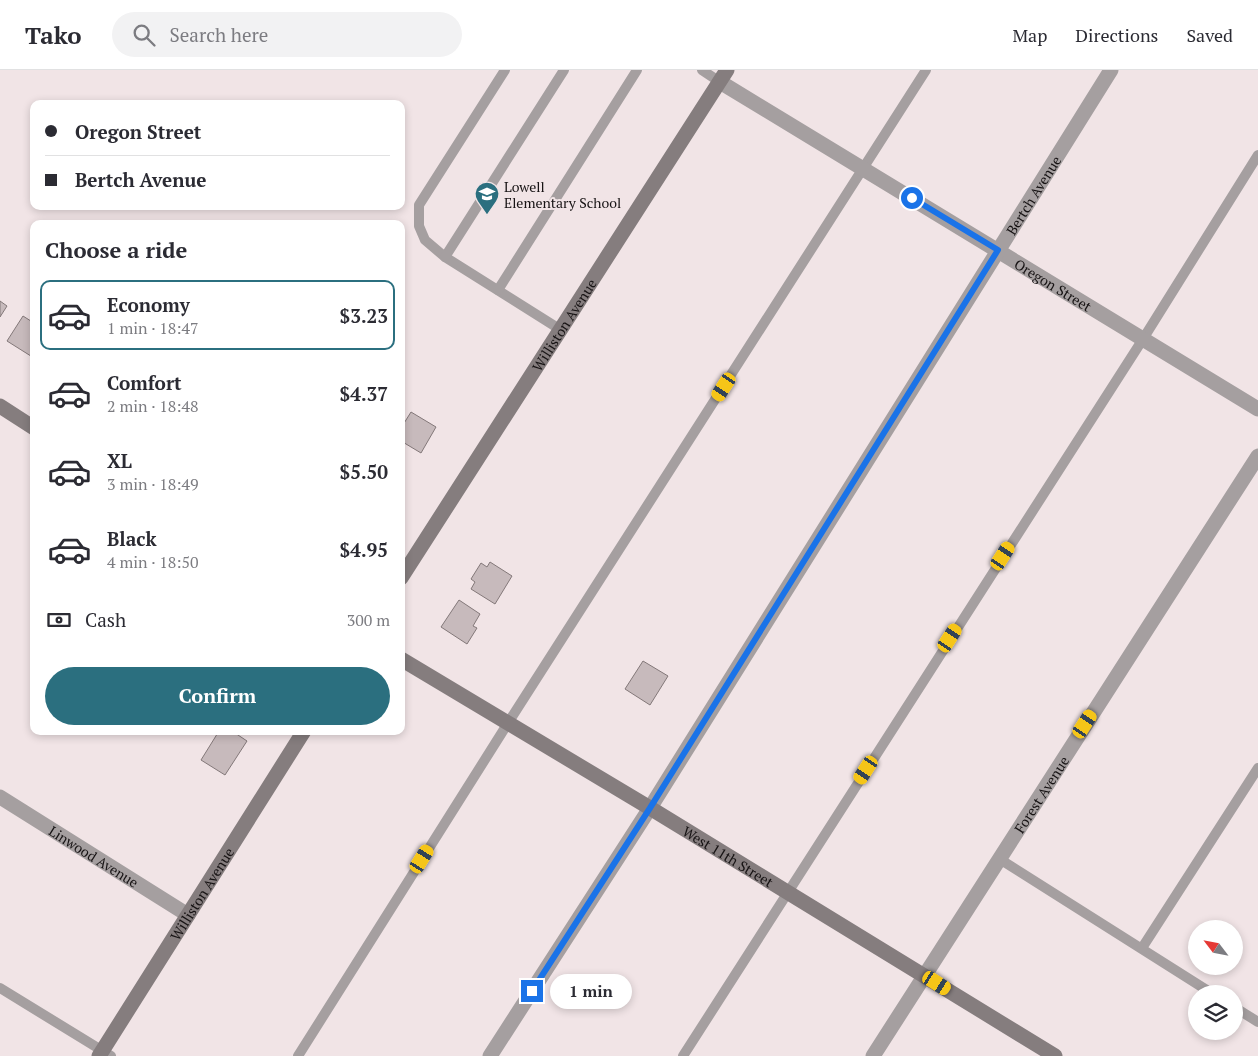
<!DOCTYPE html>
<meta charset="utf-8">
<style>
body{margin:0;font-family:"PT Serif",serif;background:#f2f2f3;color:#2b2b33;height:100vh;display:flex;flex-direction:column;font-size:19px;white-space:nowrap}
*{box-sizing:border-box;margin:0}
p{font-size:16px;color:#7c7c81}
.icon{flex:none;width:28px;height:28px;fill:none;stroke:currentColor;stroke-width:2;stroke-linecap:round;stroke-linejoin:round}
.map{position:relative;flex:1;overflow:hidden}
.side{position:absolute;left:30px;top:150px;width:375px;height:515px;display:flex;flex-direction:column;background:#fff;border-radius:10px;box-shadow:0 2px 8px #0003}
.side>*{flex:none}
.top-card{position:absolute;left:30px;top:30px;width:375px;height:110px;border-radius:10px;box-shadow:0 2px 8px #0003;display:grid;align-content:center;height:110px;padding:0 15px;background:#fff}
.needle{width:32px;rotate:302deg}
.fabs{position:absolute;left:1188px;top:850px;display:grid;gap:10px}
.fabs a{display:grid;place-items:center;width:55px;height:55px;border-radius:50%;background:#fff;box-shadow:0 2px 8px #0003;font-size:25px}
.end{position:absolute;width:22px;height:22px;margin:-11px;border:6px solid #1a73e8;background:#fff;box-shadow:0 0 0 2px #fff}
.from{border-radius:50%}
.bubble{position:absolute;height:35px;border-radius:18px;background:#fff;box-shadow:0 2px 8px #0003;font-size:16px;font-weight:600;line-height:35px;text-align:center}
.car{position:absolute;width:15px;height:30px;margin:-15px -8px;border-radius:6px;box-shadow:0 0 4px 1px #0007;background:linear-gradient(#f5c518 24%,#345 0 40%,#f5c518 0 76%,#345 0 86%,#f5c518 0)}
.top-card b{display:flex;align-items:center;gap:18px;height:48px;font-size:19px}
.top-card b+b{border-top:1px solid #e1e1e2}
.top-card i{width:12px;height:12px;background:#2b2b33}
ul{padding:0;list-style:none}
li{display:flex;align-items:center;gap:15px;height:70px;margin:0 10px 8px;padding:0 5px;border:2px solid transparent;border-radius:10px}
li div{flex:1}
li b{display:block;font-size:19px}
li em{font-style:normal;font-weight:600}
li.on{border-color:#2b6f7f}
li>.icon{width:45px;height:45px;stroke-width:1.5}
h2{padding:0 15px;font-size:22px;line-height:60px}
.pay{display:flex;align-items:center;gap:12px;height:55px;padding:0 15px;font-size:19px}
.pay p{margin-inline-start:auto}
.primary-button{display:flex;gap:10px;margin-top:auto;padding:10px 15px}
.primary-button a{flex:1;height:58px;border-radius:30px;background:#2b6f7f;color:#fff;font-size:20px;font-weight:600;line-height:58px;text-align:center}
header{display:flex;align-items:center;gap:30px;box-sizing:border-box;height:70px;padding:0 25px;background:#fff;border-bottom:1px solid #e1e1e2}
header strong{font-size:24px}
nav{display:flex;gap:28px;margin-inline-start:auto;font-size:18px}
.search{width:350px;height:45px;background:#f2f2f3;display:flex;align-items:center;gap:12px;box-sizing:border-box;padding:0 18px;border-radius:28px;color:#7c7c81;font-size:19px}
.map>svg:first-child{display:block}
.building{fill:#c7babc;stroke:#837879}
.lines{fill:none;stroke-linecap:round;stroke-linejoin:round}
.lane{stroke:#a59fa0;stroke-width:10}
.street{stroke:#a59fa0;stroke-width:15}
.secondary{stroke:#857d7e;stroke-width:15}
.route{stroke:#1a73e8;stroke-width:6}
.labels{text-anchor:middle;dominant-baseline:central;stroke-width:4;stroke-linejoin:round;paint-order:stroke}
.poi-label{font-size:14px;fill:#171314;stroke:#f1e4e6;text-anchor:start}
.street-label{font-size:14px;fill:#171314;stroke:#f1e4e6}
</style>
<header>
<strong>Tako</strong>
<div class="search"><svg class="icon" aria-label="search" viewBox="0 0 24 24"><circle cx="10" cy="10" r="6"/><path d="M15 15l6 6"/></svg>Search here</div>
<nav><a>Map</a><a>Directions</a><a>Saved</a></nav>
</header>
<div class="map">
<svg width="1258" height="986" viewBox="0 0 1258 986">
<rect width="100%" height="100%" fill="#f1e4e6"/>
<g class="building">
<polygon points="0,231 7,236 0,247"/>
<polygon points="23,246 34,253 34,288 7,271"/>
<polygon points="411,342 436,357 421,383 401,371 401,358"/>
<polygon points="490,492 512,506 495,534 471,519 475,512 471,509 481,493 487,497"/>
<polygon points="459,530 480,544 473,556 477,558 467,574 441,557"/>
<polygon points="643,591 668,606 650,635 625,619"/>
<polygon points="219,661 232,661 247,671 225,705 201,690"/>
</g>
<g class="lines">
<g class="lane">
<polyline points="505,0 419,135 419,156 425,170 445,187 561,260"/>
<polyline points="702,0 720,12"/>
<polyline points="445,187 564,0"/>
<polyline points="498,220 637,0"/>
<polyline points="998,788 1213,924"/>
<polyline points="1142,878 1258,698"/>
<polyline points="0,918 111,986"/>
<polyline points="1234,937 1258,952"/>
<polyline points="298,986 508,653 926,0"/>
<polyline points="683,986 1143,269 1258,85"/>
</g>
<g class="street">
<path id="s1" d="M720,12L1258,339"/>
<path id="s2" d="M0,727L188,845"/>
<path id="s3" d="M490,986L650,738L1111,0"/>
<path id="s4" d="M873,986L1258,386"/>
</g>
<g class="secondary">
<polyline points="0,336 34,358"/>
<path id="s5" d="M401,508L727,0"/>
<path id="s6" d="M401,589L650,738L1055,986"/>
<path id="s7" d="M99,986L304,661"/>
</g>
</g>
<g class="lines">
<polyline class="route" points="532,921 650,738 998,180 912,128"/>
</g>
<defs>
<symbol id="school-pin" viewBox="-11 -11 22 30"><path d="M0 17L-7.5 6A9.5 9.5 0 1 1 7.5 6Z" fill="#2b6f7f" stroke="#f1e4e6"/><path d="M0-5L7-2L0 1L-7-2ZM-4 1L0 2.5L4 1V4Q0 6-4 4Z" fill="#fff"/></symbol>
</defs>
<g fill-rule="evenodd">
<use href="#school-pin" x="473" y="110" width="28" height="38"/>
</g>
<g class="labels">
<g class="poi-label">
<text x="504" y="116">Lowell<tspan x="504" dy="16">Elementary School</tspan></text>
</g>
<g class="street-label">
<text stroke="none"><textPath href="#s3" startOffset="1018">Bertch Avenue</textPath></text>
<text stroke="none"><textPath href="#s1" startOffset="390">Oregon Street</textPath></text>
<text stroke="none"><textPath href="#s5" startOffset="301">Williston Avenue</textPath></text>
<text stroke="none"><textPath href="#s4" startOffset="311">Forest Avenue</textPath></text>
<text stroke="none"><textPath href="#s6" startOffset="382">West 11th Street</textPath></text>
<text stroke="none"><textPath href="#s2" startOffset="111">Linwood Avenue</textPath></text>
<text stroke="none"><textPath href="#s7" startOffset="192">Williston Avenue</textPath></text>
</g>
</g>
</svg>
<div class="fabs">
<a><svg class="needle" viewBox="-14 -14 28 28"><path d="M0-13l5 13h-10z" fill="#e53935"/><path d="M0 13l5-13h-10z" fill="#7c7c81"/></svg></a>
<a><svg class="icon" aria-label="layers" viewBox="0 0 24 24"><path d="M12 4l9 5-9 5-9-5zM3 14l9 5 9-5"/></svg></a>
</div>
<i class="end from" style="left:912px;top:128px"></i>
<i class="end" style="left:532px;top:921px"></i>
<div class="bubble" style="left:550px;top:904px;width:82px">1 min</div>
<i class="car" style="left:724px;top:317px;rotate:213deg"></i>
<i class="car" style="left:1003px;top:486px;rotate:33deg"></i>
<i class="car" style="left:950px;top:568px;rotate:33deg"></i>
<i class="car" style="left:1085px;top:654px;rotate:33deg"></i>
<i class="car" style="left:866px;top:700px;rotate:213deg"></i>
<i class="car" style="left:422px;top:789px;rotate:32deg"></i>
<i class="car" style="left:937px;top:913px;rotate:122deg"></i>
<div class="top-card">
<b><i class="from"></i>Oregon Street</b>
<b><i></i>Bertch Avenue</b>
</div>
<section class="side">
<h2>Choose a ride</h2>
<ul>
<li class="on"><svg class="icon" aria-label="car" viewBox="0 0 24 24"><path d="M5 17H2v-5l4-1 3-4h7l3 4 3 1v5h-3M9 17h6M6 11h13"/><circle cx="7" cy="17" r="2"/><circle cx="17" cy="17" r="2"/></svg><div><b>Economy</b><p>1 min · 18:47</p></div><em>$3.23</em></li>
<li><svg class="icon" aria-label="car" viewBox="0 0 24 24"><path d="M5 17H2v-5l4-1 3-4h7l3 4 3 1v5h-3M9 17h6M6 11h13"/><circle cx="7" cy="17" r="2"/><circle cx="17" cy="17" r="2"/></svg><div><b>Comfort</b><p>2 min · 18:48</p></div><em>$4.37</em></li>
<li><svg class="icon" aria-label="car" viewBox="0 0 24 24"><path d="M5 17H2v-5l4-1 3-4h7l3 4 3 1v5h-3M9 17h6M6 11h13"/><circle cx="7" cy="17" r="2"/><circle cx="17" cy="17" r="2"/></svg><div><b>XL</b><p>3 min · 18:49</p></div><em>$5.50</em></li>
<li><svg class="icon" aria-label="car" viewBox="0 0 24 24"><path d="M5 17H2v-5l4-1 3-4h7l3 4 3 1v5h-3M9 17h6M6 11h13"/><circle cx="7" cy="17" r="2"/><circle cx="17" cy="17" r="2"/></svg><div><b>Black</b><p>4 min · 18:50</p></div><em>$4.95</em></li>
</ul>
<div class="pay"><svg class="icon" aria-label="cash" viewBox="0 0 24 24"><path d="M3 7h18v10H3z"/><circle cx="12" cy="12" r="2"/></svg>Cash<p>300 m</p></div>
<div class="primary-button"><a>Confirm</a></div>
</section>
</div>
